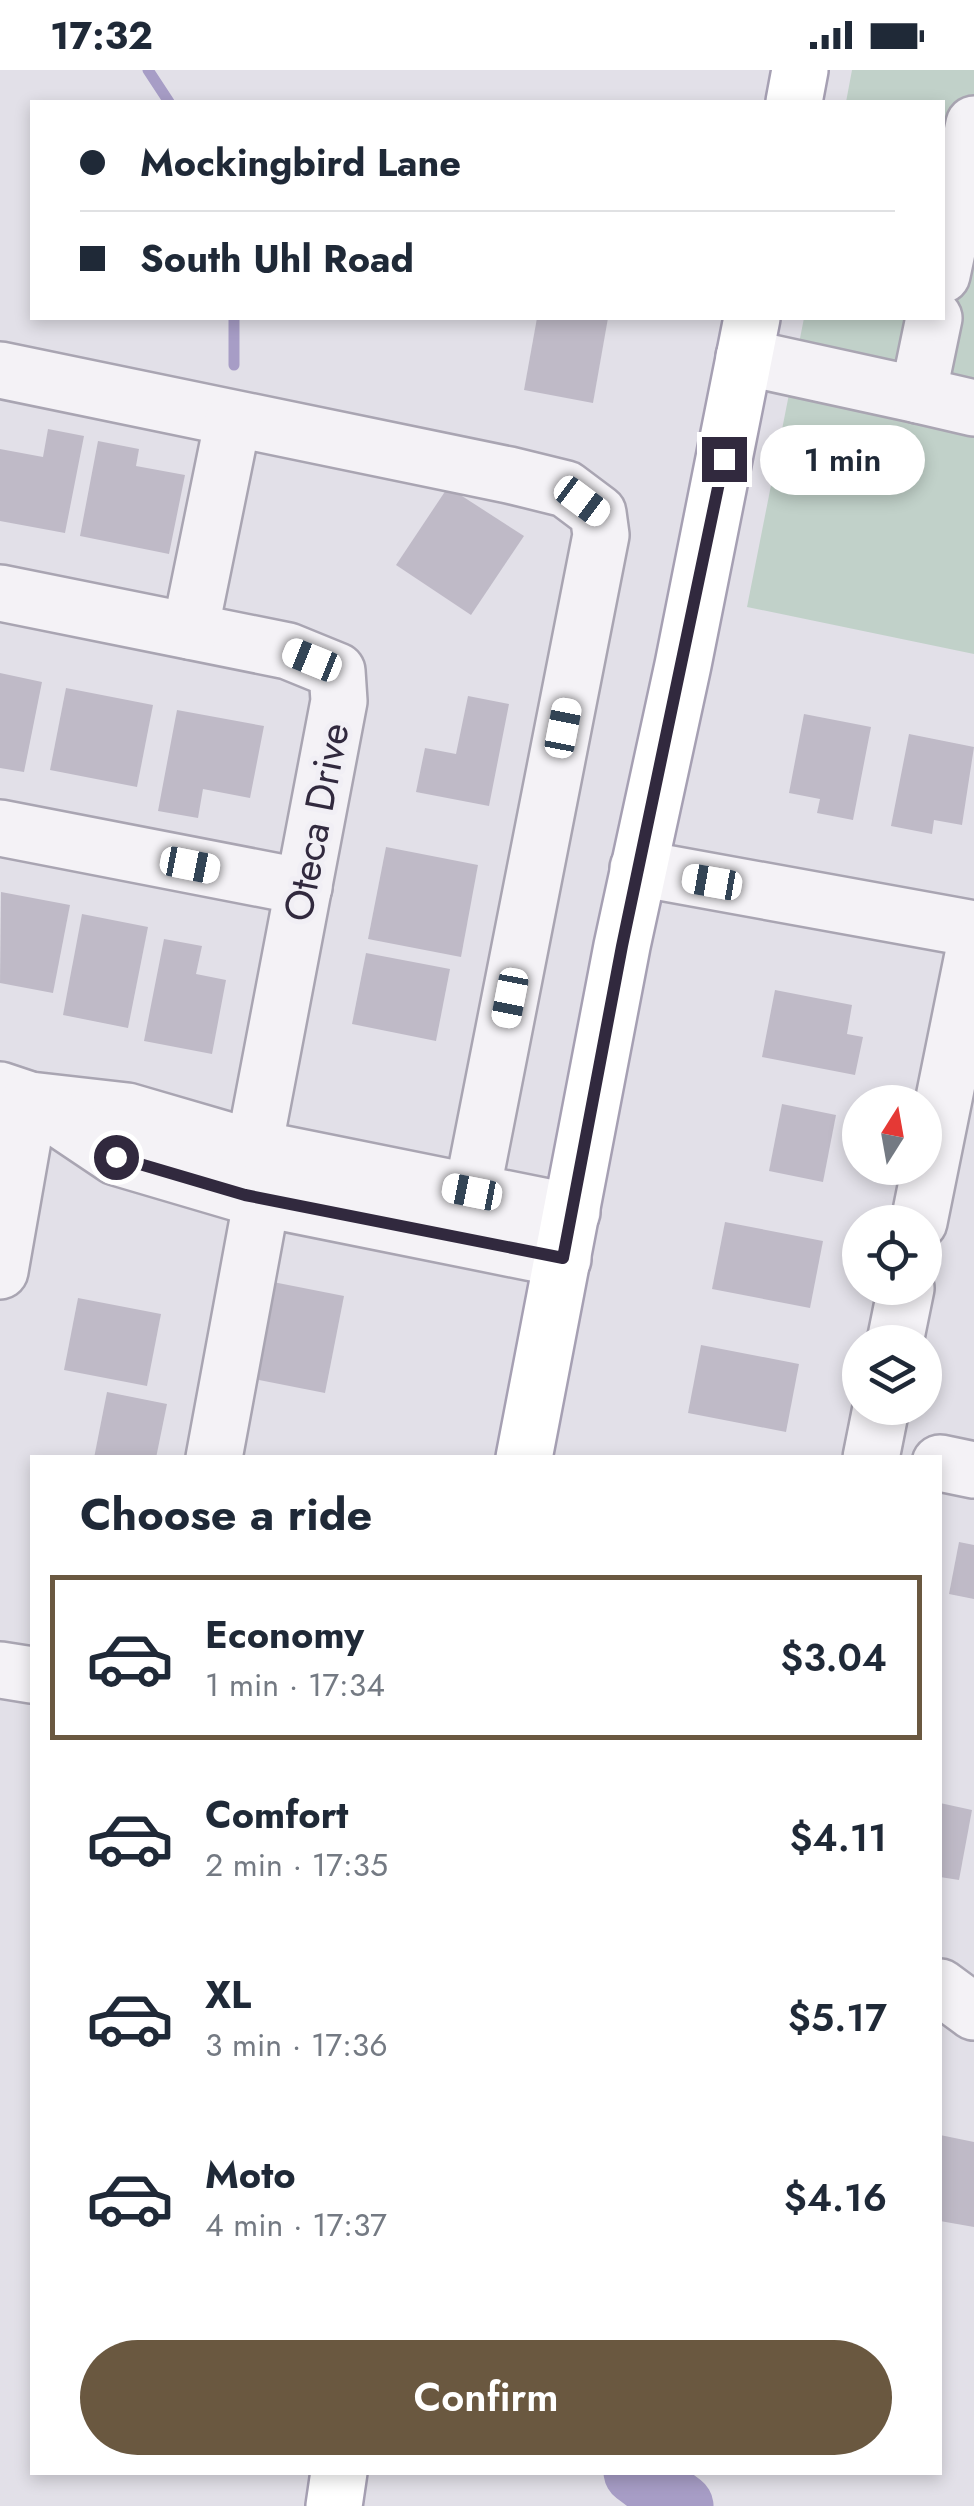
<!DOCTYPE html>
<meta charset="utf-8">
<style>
body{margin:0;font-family:Jost,sans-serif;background:#f2f2f3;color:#1f2937;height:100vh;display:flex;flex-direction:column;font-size:38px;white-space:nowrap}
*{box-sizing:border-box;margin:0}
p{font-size:32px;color:#747a83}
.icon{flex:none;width:55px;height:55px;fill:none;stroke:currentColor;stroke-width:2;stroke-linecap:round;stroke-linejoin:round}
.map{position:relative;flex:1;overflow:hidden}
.details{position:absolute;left:30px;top:1385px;width:912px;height:1020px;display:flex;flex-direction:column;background:#fff;border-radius:0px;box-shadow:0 5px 15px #0003}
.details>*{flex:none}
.banner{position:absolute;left:30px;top:30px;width:915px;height:220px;border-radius:0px;box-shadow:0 5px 15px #0003;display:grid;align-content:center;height:220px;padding:0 50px;background:#fff}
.needle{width:65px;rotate:11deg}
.controls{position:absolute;left:842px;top:1015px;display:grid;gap:20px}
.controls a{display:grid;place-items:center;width:100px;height:100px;border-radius:50%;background:#fff;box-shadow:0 5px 15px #0003;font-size:50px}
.end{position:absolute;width:45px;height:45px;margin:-22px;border:12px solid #31293e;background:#fff;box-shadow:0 0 0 5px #fff}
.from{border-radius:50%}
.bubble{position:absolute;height:70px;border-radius:35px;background:#fff;box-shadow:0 5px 15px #0003;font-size:32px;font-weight:600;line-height:70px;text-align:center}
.car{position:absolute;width:30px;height:60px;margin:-30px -15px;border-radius:12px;box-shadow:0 0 8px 2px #0007;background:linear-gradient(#fff 24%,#345 0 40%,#fff 0 76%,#345 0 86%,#fff 0)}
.banner b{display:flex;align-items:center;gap:35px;height:95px;font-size:38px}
.banner b+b{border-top:2px solid #e0e1e3}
.banner i{width:25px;height:25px;background:#1f2937}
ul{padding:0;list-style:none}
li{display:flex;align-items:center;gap:30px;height:165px;margin:0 20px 15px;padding:0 30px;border:5px solid transparent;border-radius:0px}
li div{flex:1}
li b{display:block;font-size:38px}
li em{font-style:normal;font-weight:600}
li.active{border-color:#6a5840}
li>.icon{width:90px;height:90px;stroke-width:1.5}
h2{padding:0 50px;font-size:45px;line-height:120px}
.primary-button{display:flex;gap:20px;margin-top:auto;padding:20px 50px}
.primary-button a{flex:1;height:115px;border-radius:60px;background:#6a5840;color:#fff;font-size:40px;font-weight:600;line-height:115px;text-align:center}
.status{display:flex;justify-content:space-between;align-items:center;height:70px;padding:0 50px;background:#fff;direction:ltr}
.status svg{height:28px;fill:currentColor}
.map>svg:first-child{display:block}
.green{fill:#c1d1c9}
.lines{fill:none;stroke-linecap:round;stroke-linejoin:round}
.stream{stroke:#a79dc6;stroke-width:11}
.river{stroke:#a79dc6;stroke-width:65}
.building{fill:#bfbac7}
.minor-casing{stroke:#a9a5b2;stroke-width:60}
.major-casing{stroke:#a6a0b3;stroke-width:60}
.minor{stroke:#f4f2f6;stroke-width:55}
.major{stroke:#fff;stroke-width:55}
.route{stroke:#31293e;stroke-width:12}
.labels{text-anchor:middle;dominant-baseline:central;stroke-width:10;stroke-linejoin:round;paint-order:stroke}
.street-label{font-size:40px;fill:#31293e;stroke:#f1eff5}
</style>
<div class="status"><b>17:32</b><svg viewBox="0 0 49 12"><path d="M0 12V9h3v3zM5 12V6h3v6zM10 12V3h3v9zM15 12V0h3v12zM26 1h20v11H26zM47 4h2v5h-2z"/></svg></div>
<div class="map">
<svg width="974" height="2436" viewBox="0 0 974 2436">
<rect width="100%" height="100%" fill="#e2e0e8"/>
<polygon class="green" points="852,0 974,0 974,584 747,537 804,248 942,248 942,32 846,32"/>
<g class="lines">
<g class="stream">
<polyline points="148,0 169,32"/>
<polyline points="234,295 234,248"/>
</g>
<polyline class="river" points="636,2402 681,2436"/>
</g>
<g class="building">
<polygon points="537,248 608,248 593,333 524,320"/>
<polygon points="48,359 84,366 65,463 0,451 0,379 43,387"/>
<polygon points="98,371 139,379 136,396 185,405 169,484 80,466"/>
<polygon points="448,417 524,466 471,545 396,495"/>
<polygon points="0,603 42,612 24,702 0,698"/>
<polygon points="66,618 153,635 137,717 50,700"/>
<polygon points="468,626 509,634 489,736 416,722 425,678 456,684"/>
<polygon points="177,640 264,656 250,728 203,719 198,748 158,741"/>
<polygon points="804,644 871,657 853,750 817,743 820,729 789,723"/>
<polygon points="909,664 974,677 962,755 934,750 932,764 891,756"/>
<polygon points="386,777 478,795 461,887 368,869"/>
<polygon points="1,822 70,835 53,923 0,913"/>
<polygon points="82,844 148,857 128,958 63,945"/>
<polygon points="164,869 202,876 196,904 226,910 212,984 144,971"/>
<polygon points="366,883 450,899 436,971 352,954"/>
<polygon points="775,920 852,935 847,964 863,967 855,1005 762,987"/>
<polygon points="782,1034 836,1045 823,1112 769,1101"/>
<polygon points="725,1152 823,1171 810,1238 712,1219"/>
<polygon points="273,1212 344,1226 325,1323 254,1309"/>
<polygon points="78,1228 161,1244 147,1316 64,1300"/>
<polygon points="701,1275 799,1294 786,1362 688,1343"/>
<polygon points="107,1322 167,1334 156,1388 94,1388"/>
<polygon points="959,1472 974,1475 974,1529 949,1524"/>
<polygon points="940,1733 972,1740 959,1810 940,1807"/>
<polygon points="940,2065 974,2072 974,2157 940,2151"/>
</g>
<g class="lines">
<defs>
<g id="minor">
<polyline points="942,205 974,54"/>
<polyline points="744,287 918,325 934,248"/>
<polyline points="0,300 509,405 566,419 598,443 601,465 472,1122"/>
<polyline points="918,325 974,338"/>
<polyline points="0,523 288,581 337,601 339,631 245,1125"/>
<polyline points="190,561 233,350"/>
<polyline points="0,758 304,817"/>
<polyline points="638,798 974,859"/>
<polyline points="0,1020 30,1030 127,1041 254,1078 572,1142"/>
<polyline points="37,1034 116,1087 245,1125 563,1189"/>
<polyline points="919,1152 974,880"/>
<polyline points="0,1201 30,1030"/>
<polyline points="895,1272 906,1218"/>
<polyline points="214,1388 262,1128"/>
<polyline points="871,1388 881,1338"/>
<polyline points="940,1393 974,1400"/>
<polyline points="0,1600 32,1605"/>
<polyline points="940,1917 974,1942"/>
</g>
<g id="major">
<polyline points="794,32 800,0"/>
<polyline points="524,1388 622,876 683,595 752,248"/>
<polyline points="334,2436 339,2402"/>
</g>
</defs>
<use href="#minor" class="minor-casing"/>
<use href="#major" class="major-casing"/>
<use href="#minor" class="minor"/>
<use href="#major" class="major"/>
</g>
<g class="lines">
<polyline class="route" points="116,1087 245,1125 563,1188 622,876 724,389"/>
</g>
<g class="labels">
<g class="street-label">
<text transform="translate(316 752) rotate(-79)">Oteca Drive</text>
</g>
</g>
</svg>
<div class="controls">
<a><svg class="needle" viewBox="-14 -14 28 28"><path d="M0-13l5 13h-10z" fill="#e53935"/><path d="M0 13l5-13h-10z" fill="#747a83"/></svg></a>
<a><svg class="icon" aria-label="locate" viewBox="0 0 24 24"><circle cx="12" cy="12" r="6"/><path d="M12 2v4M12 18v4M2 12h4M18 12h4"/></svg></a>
<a><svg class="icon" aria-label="layers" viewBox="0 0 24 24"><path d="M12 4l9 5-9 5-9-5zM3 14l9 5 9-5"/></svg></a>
</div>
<i class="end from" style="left:116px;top:1087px"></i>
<i class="end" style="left:724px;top:389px"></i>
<div class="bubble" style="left:760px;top:355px;width:165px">1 min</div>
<i class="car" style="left:582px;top:431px;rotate:127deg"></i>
<i class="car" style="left:312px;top:590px;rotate:292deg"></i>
<i class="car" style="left:563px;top:658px;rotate:11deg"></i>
<i class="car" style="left:190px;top:795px;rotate:101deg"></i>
<i class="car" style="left:712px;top:812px;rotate:280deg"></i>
<i class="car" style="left:510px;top:928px;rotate:191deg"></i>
<i class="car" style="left:472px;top:1122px;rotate:281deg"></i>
<div class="banner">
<b><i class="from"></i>Mockingbird Lane</b>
<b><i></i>South Uhl Road</b>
</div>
<section class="details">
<h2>Choose a ride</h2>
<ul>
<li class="active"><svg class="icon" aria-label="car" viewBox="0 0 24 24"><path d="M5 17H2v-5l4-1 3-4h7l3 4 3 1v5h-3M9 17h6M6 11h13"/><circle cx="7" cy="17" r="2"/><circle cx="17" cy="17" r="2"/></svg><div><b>Economy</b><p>1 min · 17:34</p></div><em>$3.04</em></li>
<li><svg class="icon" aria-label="car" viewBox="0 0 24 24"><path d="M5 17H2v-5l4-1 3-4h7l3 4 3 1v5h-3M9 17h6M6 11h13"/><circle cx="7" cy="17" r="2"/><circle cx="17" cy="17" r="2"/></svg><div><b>Comfort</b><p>2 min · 17:35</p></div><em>$4.11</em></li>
<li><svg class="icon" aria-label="car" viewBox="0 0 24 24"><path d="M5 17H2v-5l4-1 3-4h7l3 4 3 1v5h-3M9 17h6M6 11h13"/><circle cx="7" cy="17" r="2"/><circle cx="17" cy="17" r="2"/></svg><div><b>XL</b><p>3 min · 17:36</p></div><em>$5.17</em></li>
<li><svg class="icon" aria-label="car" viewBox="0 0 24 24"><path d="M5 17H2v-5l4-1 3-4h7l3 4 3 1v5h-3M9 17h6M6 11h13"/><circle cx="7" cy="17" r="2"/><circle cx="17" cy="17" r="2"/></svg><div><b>Moto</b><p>4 min · 17:37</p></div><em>$4.16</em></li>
</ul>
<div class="primary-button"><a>Confirm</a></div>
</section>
</div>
